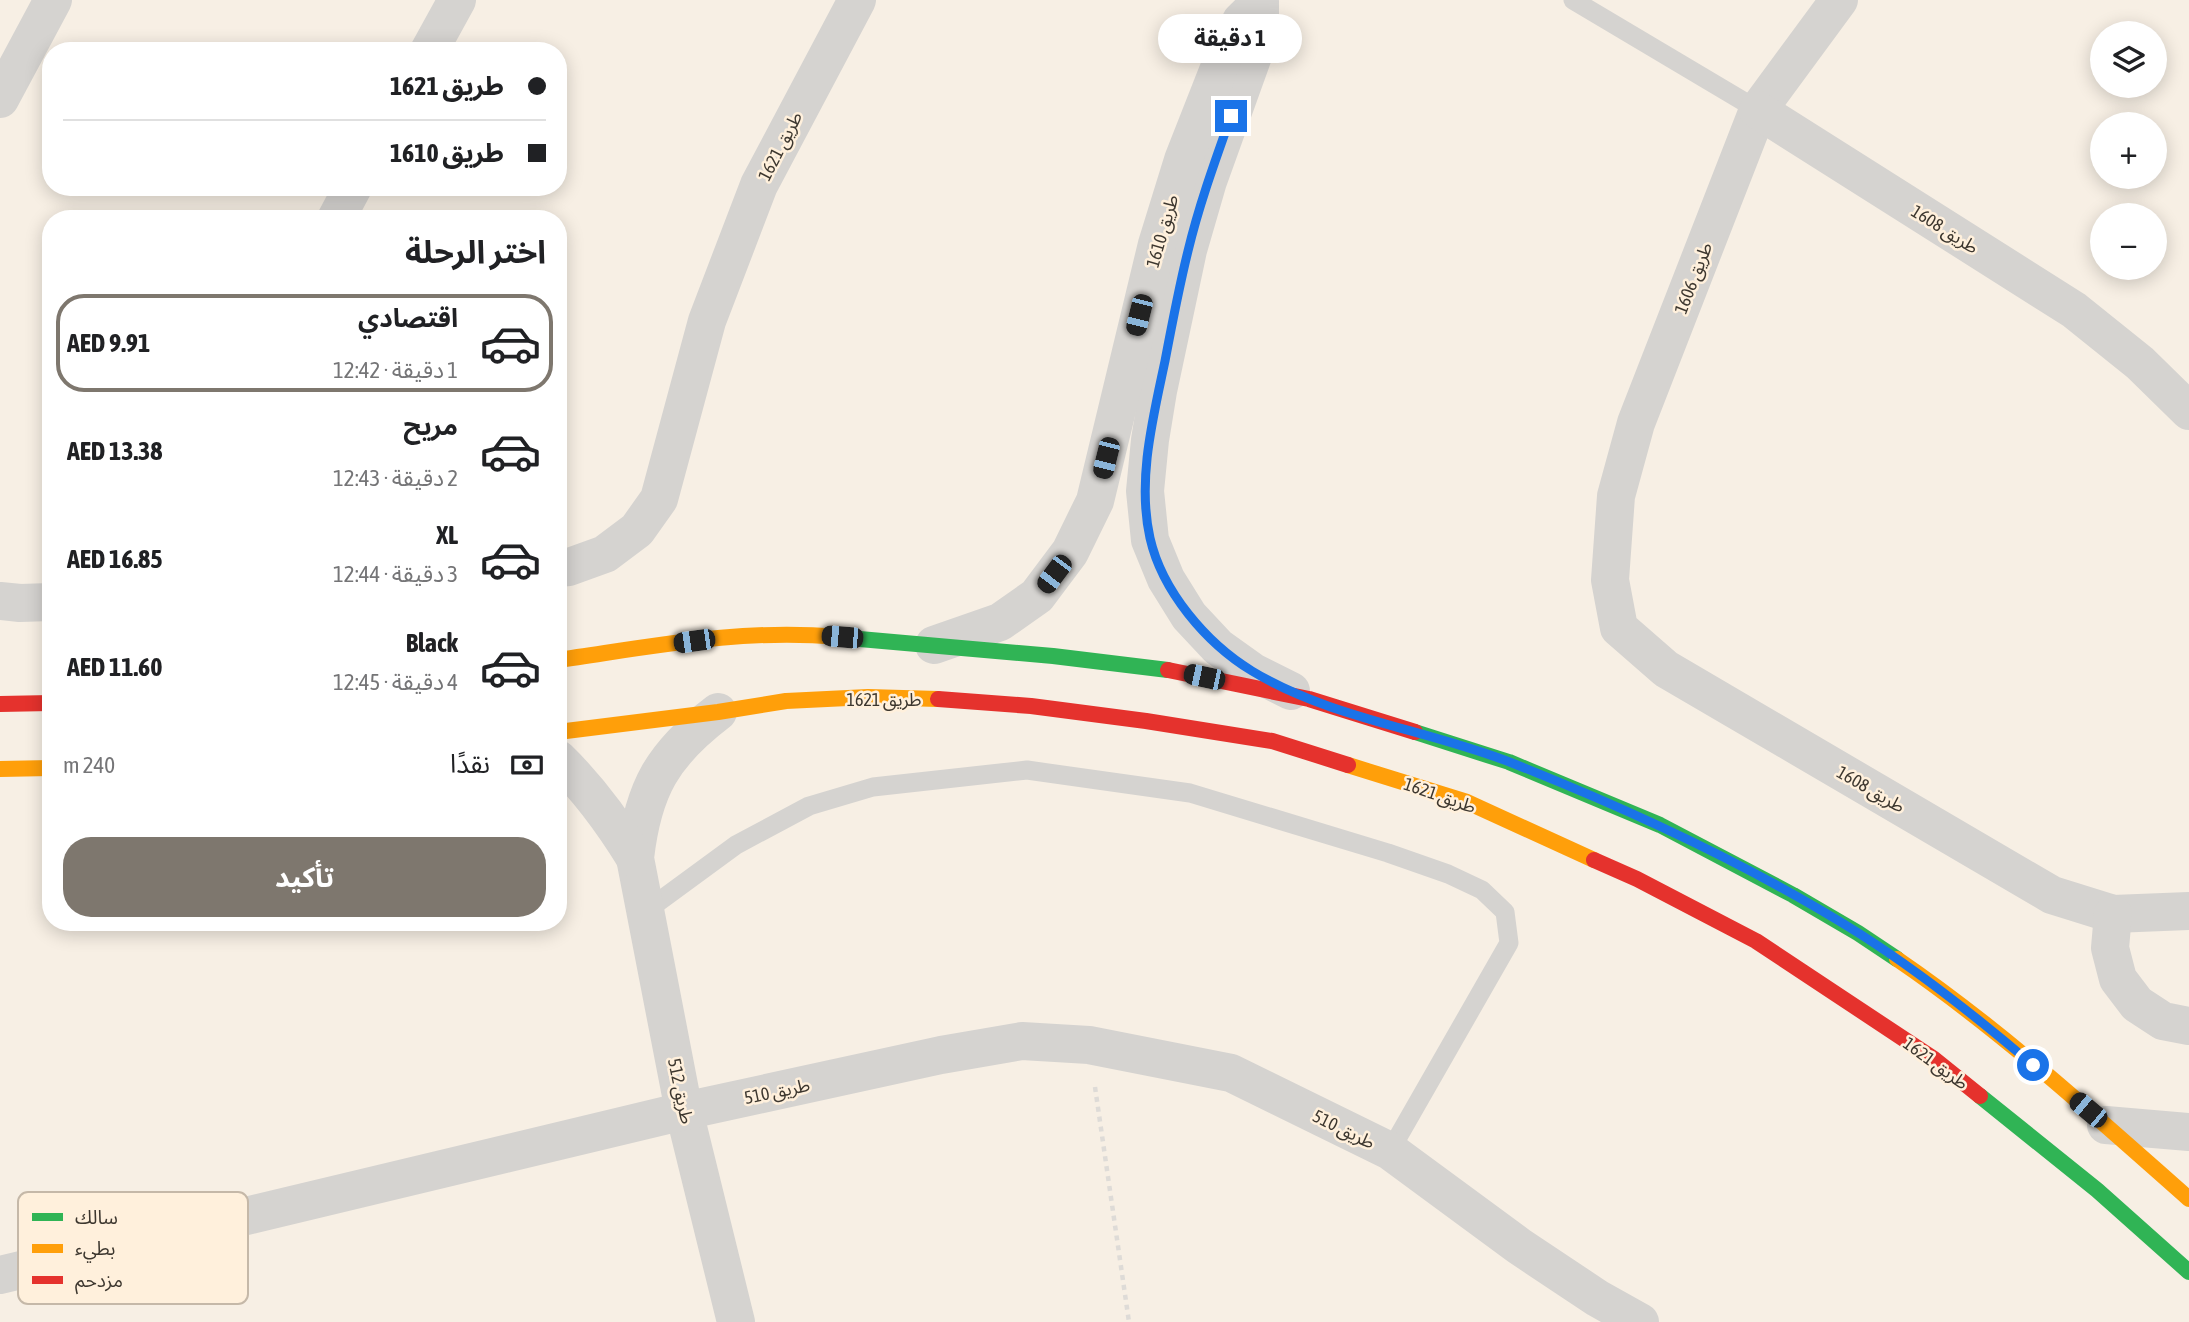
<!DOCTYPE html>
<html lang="ar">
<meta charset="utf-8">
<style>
body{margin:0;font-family:"Asap Condensed","Noto Sans Arabic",sans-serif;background:#f6f6f6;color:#202124;direction:rtl;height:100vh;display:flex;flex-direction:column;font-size:26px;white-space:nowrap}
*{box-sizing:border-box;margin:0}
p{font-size:23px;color:#757577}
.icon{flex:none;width:38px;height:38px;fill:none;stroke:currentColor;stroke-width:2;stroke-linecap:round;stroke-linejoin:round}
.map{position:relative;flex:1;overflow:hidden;direction:ltr}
.drawer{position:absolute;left:42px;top:210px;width:525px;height:721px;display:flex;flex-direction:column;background:#fff;border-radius:28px;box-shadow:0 4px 18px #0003;direction:rtl}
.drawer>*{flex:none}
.guide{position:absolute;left:42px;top:42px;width:525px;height:154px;border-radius:28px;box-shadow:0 4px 18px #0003;direction:rtl;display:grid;align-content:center;height:154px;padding:0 21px;background:#fff}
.tools{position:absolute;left:2090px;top:21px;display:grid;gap:14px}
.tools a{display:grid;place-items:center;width:77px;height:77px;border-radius:50%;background:#fff;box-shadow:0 4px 18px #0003;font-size:35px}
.end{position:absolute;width:32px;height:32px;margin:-16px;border:9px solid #1a73e8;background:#fff;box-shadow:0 0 0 4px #fff}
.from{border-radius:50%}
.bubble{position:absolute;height:49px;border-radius:24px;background:#fff;box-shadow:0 4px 18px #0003;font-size:23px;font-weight:700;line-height:49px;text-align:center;direction:rtl}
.car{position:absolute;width:21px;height:42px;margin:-21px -10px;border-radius:9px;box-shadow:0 0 5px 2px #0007;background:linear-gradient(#222 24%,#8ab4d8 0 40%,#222 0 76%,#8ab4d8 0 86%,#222 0)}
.guide b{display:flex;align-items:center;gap:24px;height:66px;font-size:26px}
.guide b+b{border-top:2px solid #e0e0e0}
.guide i{width:18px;height:18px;background:#202124}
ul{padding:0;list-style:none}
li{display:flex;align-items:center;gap:21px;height:98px;margin:0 14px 10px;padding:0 7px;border:4px solid transparent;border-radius:28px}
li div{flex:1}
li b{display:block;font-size:26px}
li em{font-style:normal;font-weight:700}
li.on{border-color:#7e776e}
li>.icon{width:63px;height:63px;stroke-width:1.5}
h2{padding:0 21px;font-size:32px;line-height:84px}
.pay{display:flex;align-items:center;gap:18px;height:77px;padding:0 21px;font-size:26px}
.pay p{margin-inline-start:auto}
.button{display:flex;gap:14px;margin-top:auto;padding:14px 21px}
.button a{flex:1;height:80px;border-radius:28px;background:#7e776e;color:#fff;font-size:28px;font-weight:700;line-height:80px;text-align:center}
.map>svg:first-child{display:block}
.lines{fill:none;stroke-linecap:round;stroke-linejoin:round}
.path{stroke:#dedbd7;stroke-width:4.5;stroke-dasharray:5 5;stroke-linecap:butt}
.lane{stroke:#d5d3d0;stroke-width:19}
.street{stroke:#d5d3d0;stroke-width:38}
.fast{stroke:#30b455;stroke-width:16}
.slow{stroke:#ff9f0a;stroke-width:16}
.jam{stroke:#e5322d;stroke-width:16}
.route{stroke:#1a73e8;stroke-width:9}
.labels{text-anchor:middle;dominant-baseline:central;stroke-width:5;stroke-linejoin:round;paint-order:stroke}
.street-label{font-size:18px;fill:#3d372f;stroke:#fff0dc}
.key{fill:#fff0dc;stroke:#c5b8a8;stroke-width:2}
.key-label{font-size:19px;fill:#3d372f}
</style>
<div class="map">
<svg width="2189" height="1322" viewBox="0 0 2189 1322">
<rect width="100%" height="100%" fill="#f7efe4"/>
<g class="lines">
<polyline class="path" points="1095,1087 1129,1322"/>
<g class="lane">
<polyline points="1573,0 1758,110"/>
<polyline points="646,911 736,845 809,806 873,787 1027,770 1190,793 1388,853 1448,874 1482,890 1505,912 1509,943 1390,1151"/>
</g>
<g class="street">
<polyline points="1839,0 1758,110 1636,423 1616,496 1610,580 1619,628 1666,669 2052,895 2113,914 2189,911"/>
<polyline points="1260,2 1260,29 1254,53 1208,181 1188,250 1158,391 1150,440 1145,491 1150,540 1166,579 1189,616 1218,647 1253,672 1291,691"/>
<polyline points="429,51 457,0"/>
<polyline points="0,99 53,0"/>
<polyline points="1758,110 2074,310 2140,363 2189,411"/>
<polyline points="336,219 353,187"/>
<polyline points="558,568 569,567 605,554 637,530 659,499 707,321 759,185 857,0"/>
<polyline points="0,601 20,603 51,602"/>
<polyline points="934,645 1000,622 1037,596 1070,552 1095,501 1157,244 1183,160 1229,43 1241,21 1258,4"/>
<path d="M718,712C663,754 643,788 635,858L684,1111L736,1322"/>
<path d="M558,759C589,789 613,822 635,858"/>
<polyline points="2113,914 2110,948 2118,979 2137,1004 2163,1021 2189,1026"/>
<polyline points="2106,1125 2189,1132"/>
<polyline points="0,1275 684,1111 941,1055 1022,1041 1089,1045 1231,1073 1390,1151 1519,1246 1597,1298 1640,1322"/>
</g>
<g class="fast">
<polyline points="837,637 1053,656 1168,670"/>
<polyline points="1415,732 1509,762 1660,825 1793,895 1858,933 1897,959"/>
<polyline points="1980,1096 2097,1190 2189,1272"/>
</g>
<g class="slow">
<path d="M558,660C650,647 744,628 837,637"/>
<polyline points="558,732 718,712 786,701 868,697 938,699"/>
<polyline points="1348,765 1467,802 1594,860"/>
<polyline points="0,769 51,768"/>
<path d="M1897,959C2001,1030 2095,1116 2189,1199"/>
</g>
<g class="jam">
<polyline points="1168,670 1309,699 1415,732"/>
<polyline points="938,699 1031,706 1146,721 1272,741 1348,765"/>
<polyline points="0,704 51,703"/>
<polyline points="1594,860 1637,879 1756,941 1934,1059 1980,1096"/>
</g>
</g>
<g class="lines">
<path class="route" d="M1231,116C1215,161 1199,205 1188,251C1179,287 1172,324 1165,361C1153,418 1137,480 1150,538C1162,591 1206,643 1252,671C1329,718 1429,730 1512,763C1631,810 1752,866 1860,934C1921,973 1978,1018 2033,1065"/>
</g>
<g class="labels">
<g class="street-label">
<text transform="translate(780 146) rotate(-63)">طريق 1621</text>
<text transform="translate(1945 229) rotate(32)">طريق 1608</text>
<text transform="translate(1162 231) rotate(-74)">طريق 1610</text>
<text transform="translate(1693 278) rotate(-69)">طريق 1606</text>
<text x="884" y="699">طريق 1621</text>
<text transform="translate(1871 789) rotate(30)">طريق 1608</text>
<text transform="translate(1440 795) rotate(19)">طريق 1621</text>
<text transform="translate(1936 1063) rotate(36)">طريق 1621</text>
<text transform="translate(681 1091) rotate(78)">طريق 512</text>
<text transform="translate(777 1091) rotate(-12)">طريق 510</text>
<text transform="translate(1344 1129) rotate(26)">طريق 510</text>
</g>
</g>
<rect x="18" y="1192" width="230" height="112" rx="10" class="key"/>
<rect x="32" y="1213" width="31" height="8" fill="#30b455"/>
<rect x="32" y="1244" width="31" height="9" fill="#ff9f0a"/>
<rect x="32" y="1276" width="31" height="8" fill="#e5322d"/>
<g class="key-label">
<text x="75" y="1224">سالك</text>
<text x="75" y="1255">بطيء</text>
<text x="75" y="1287">مزدحم</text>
</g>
</svg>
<div class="tools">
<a><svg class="icon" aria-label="layers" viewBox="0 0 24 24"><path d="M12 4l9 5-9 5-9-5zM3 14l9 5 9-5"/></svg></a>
<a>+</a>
<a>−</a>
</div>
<i class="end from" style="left:2033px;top:1065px"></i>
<i class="end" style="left:1231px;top:116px"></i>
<div class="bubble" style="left:1158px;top:14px;width:144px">1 دقيقة</div>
<i class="car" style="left:1139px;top:315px;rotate:194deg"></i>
<i class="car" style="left:1106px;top:458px;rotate:194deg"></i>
<i class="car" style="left:1054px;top:574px;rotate:217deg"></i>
<i class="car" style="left:842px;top:637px;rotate:275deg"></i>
<i class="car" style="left:694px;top:641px;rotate:262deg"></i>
<i class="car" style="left:1204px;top:677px;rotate:282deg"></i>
<i class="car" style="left:2088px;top:1110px;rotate:310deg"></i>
<div class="guide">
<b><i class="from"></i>طريق 1621</b>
<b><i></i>طريق 1610</b>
</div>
<section class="drawer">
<h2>اختر الرحلة</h2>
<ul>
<li class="on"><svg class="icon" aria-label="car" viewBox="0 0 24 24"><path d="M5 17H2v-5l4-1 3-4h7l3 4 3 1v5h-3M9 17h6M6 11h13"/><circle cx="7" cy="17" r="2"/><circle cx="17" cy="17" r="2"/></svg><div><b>اقتصادي</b><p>1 دقيقة · 12:42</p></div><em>AED 9.91</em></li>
<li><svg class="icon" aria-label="car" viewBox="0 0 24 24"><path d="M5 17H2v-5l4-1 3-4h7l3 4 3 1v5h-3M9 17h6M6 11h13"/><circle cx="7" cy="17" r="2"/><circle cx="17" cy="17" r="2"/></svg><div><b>مريح</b><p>2 دقيقة · 12:43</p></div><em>AED 13.38</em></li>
<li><svg class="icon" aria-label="car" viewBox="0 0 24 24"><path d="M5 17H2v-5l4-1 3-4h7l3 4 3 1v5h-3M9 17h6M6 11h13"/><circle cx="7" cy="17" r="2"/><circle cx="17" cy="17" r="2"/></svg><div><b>XL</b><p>3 دقيقة · 12:44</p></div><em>AED 16.85</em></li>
<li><svg class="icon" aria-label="car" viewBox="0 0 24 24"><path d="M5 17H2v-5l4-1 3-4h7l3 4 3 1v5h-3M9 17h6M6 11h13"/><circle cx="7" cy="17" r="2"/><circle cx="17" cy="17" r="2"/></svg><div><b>Black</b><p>4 دقيقة · 12:45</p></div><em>AED 11.60</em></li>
</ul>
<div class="pay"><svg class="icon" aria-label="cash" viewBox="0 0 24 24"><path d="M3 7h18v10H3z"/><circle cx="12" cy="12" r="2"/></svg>نقدًا<p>240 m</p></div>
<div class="button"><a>تأكيد</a></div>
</section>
</div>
